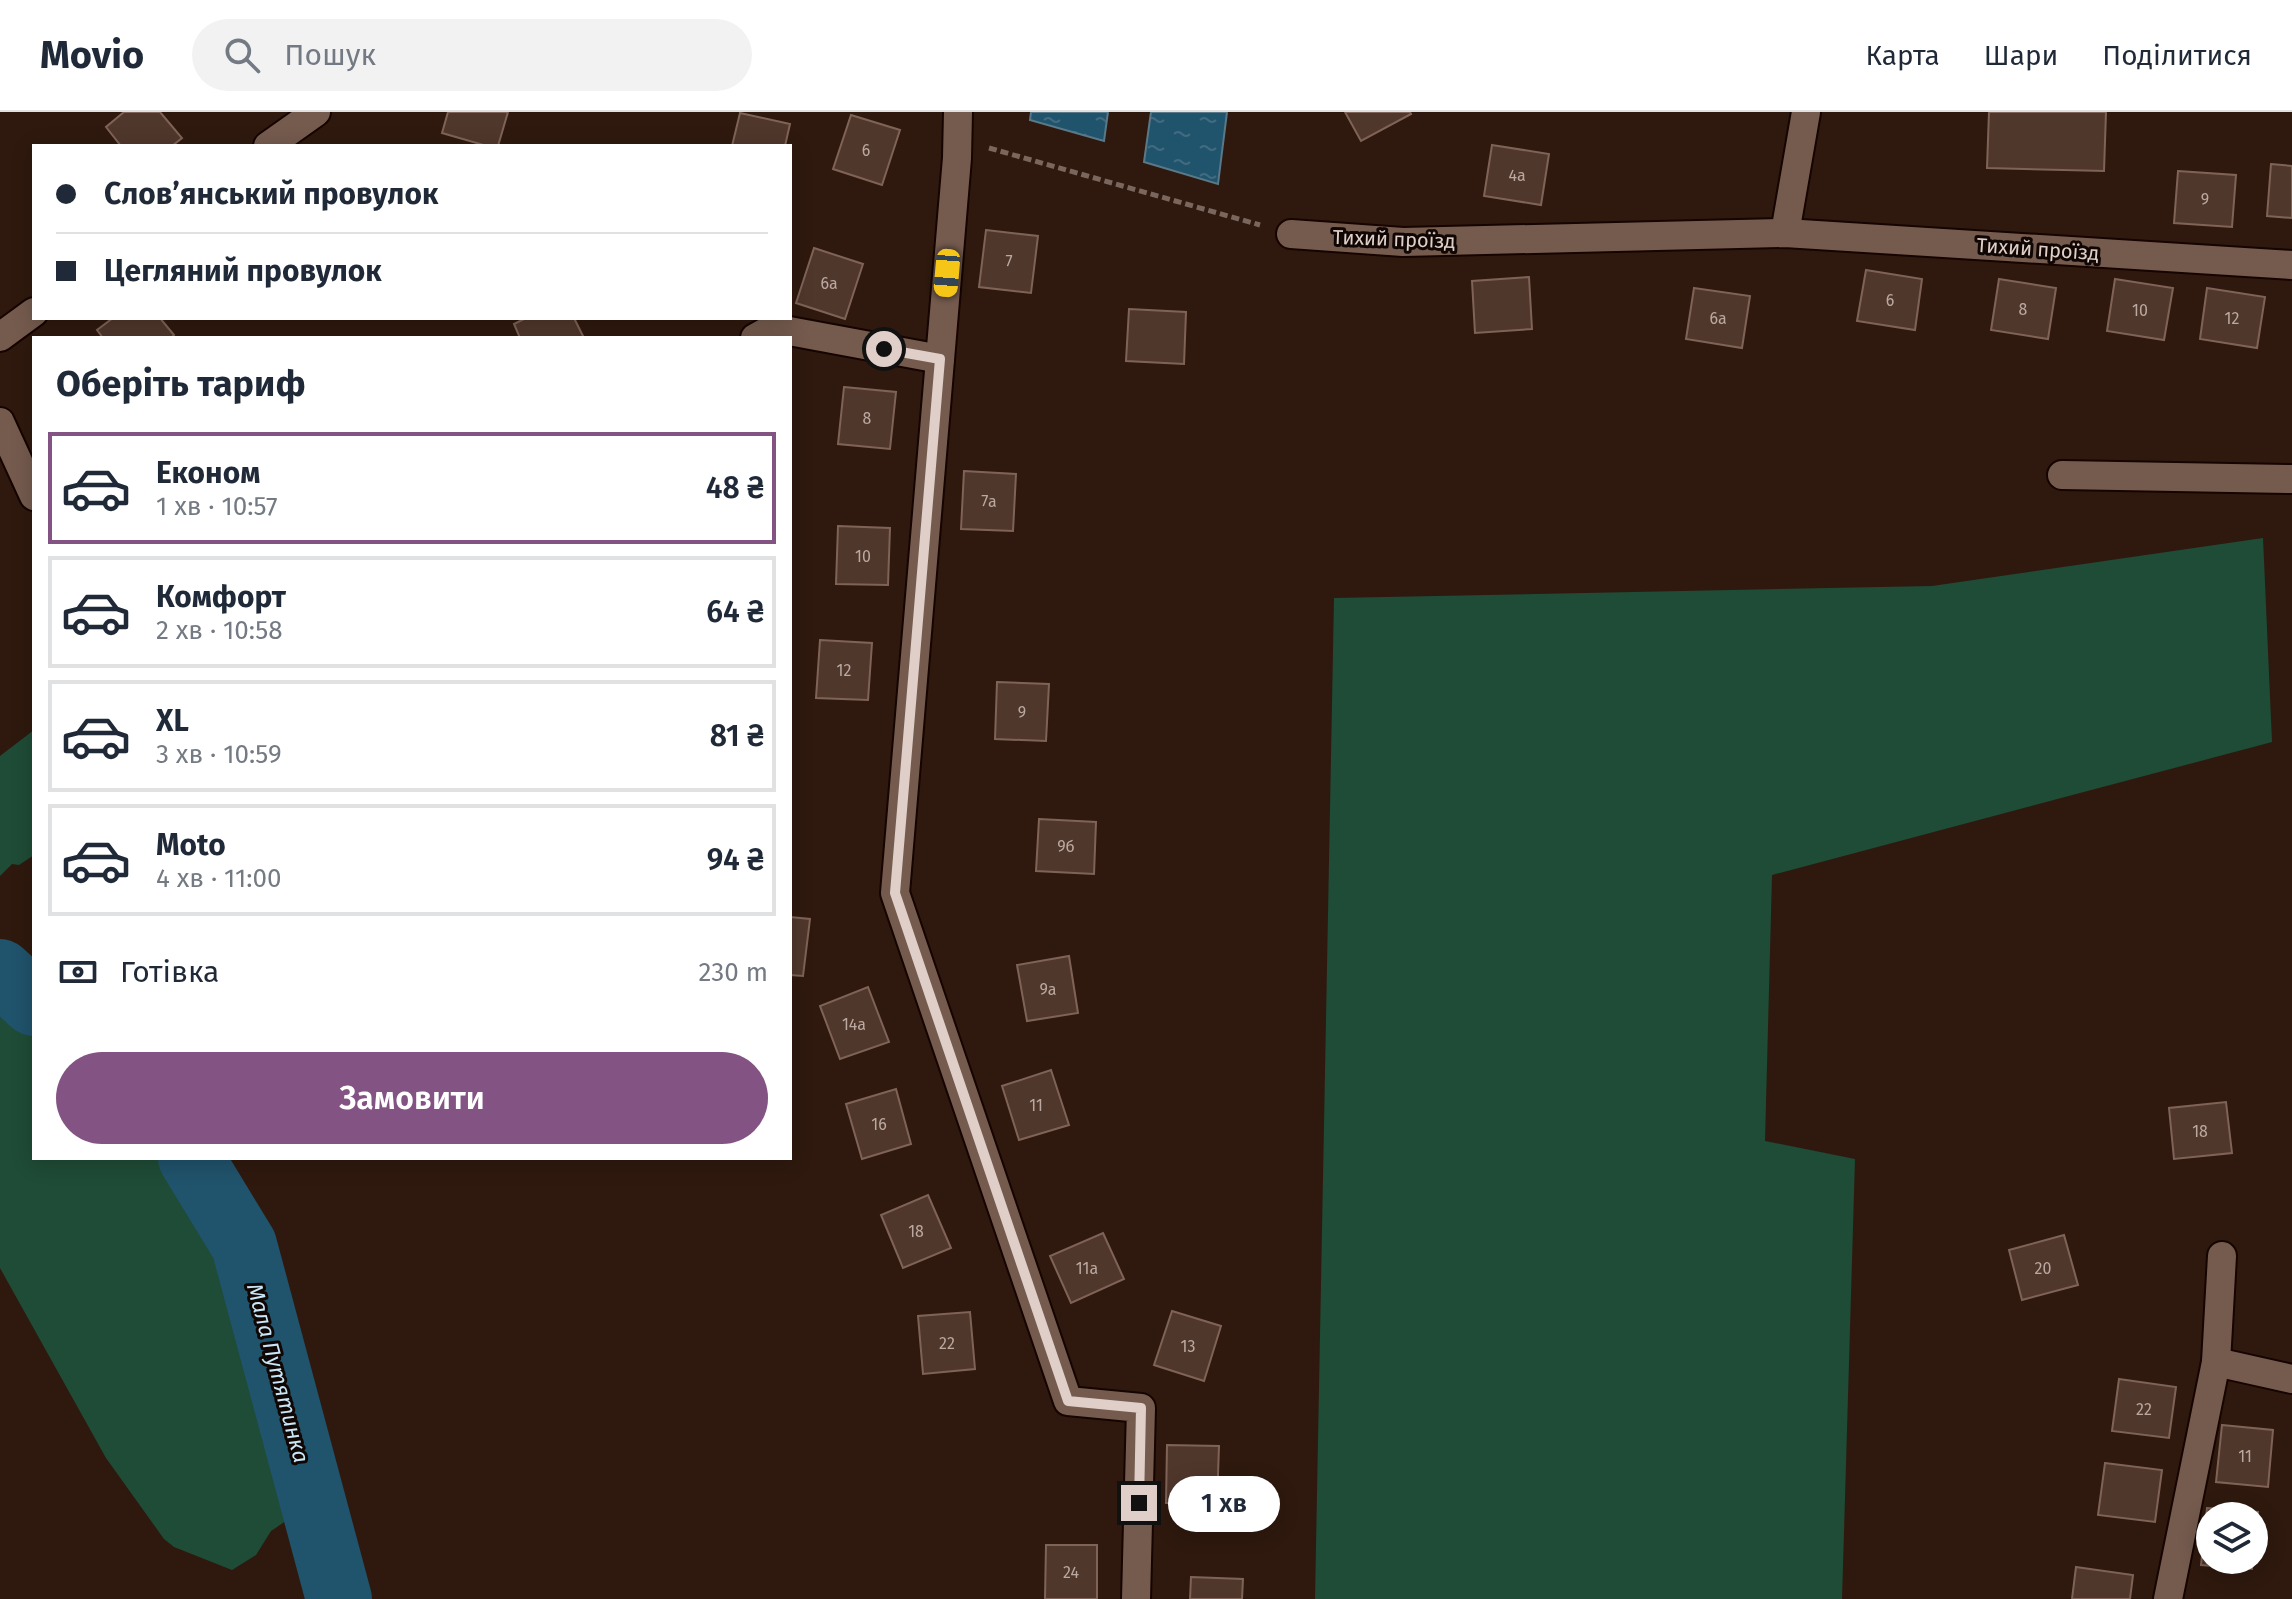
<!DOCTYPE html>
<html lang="uk">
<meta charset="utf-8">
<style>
body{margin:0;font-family:"Fira Sans",sans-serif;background:#f2f2f3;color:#1f2937;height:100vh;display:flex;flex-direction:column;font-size:30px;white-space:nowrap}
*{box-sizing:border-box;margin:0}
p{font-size:26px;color:#747a83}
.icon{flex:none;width:44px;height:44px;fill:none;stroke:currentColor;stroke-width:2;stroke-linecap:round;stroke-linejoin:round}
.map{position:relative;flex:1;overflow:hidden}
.sheet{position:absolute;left:32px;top:224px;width:760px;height:824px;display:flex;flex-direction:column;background:#fff;border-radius:0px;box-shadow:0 4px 20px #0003}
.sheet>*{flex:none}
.banner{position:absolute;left:32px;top:32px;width:760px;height:176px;border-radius:0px;box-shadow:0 4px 20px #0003;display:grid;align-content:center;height:176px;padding:0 24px;background:#fff}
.buttons{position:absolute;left:2196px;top:1390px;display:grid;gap:16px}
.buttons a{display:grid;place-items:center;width:72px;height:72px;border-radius:50%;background:#fff;box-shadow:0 4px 20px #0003;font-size:40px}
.end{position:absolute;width:36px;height:36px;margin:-18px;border:10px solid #dfcfc8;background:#111;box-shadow:0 0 0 4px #111}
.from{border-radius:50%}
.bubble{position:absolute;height:56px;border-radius:28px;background:#fff;box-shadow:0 4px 20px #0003;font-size:26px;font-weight:600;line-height:56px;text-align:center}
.car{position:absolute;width:24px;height:48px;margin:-24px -12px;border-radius:10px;box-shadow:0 0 6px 2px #0007;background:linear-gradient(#f5c518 24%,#345 0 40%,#f5c518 0 76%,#345 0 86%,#f5c518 0)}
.banner b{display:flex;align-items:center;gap:28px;height:76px;font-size:30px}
.banner b+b{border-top:2px solid #e0e1e3}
.banner i{width:20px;height:20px;background:#1f2937}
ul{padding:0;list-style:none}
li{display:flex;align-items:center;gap:24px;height:112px;margin:0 16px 12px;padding:0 8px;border:4px solid #e0e1e3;border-radius:0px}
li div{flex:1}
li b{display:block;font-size:30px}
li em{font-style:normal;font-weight:600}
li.active{border-color:#835384}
li>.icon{width:72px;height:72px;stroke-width:1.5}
h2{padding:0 24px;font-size:36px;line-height:96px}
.pay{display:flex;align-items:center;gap:20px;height:88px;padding:0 24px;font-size:30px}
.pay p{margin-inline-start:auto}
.primary-button{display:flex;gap:16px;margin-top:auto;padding:16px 24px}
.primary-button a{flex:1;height:92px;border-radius:48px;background:#835384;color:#fff;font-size:32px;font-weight:600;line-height:92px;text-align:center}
header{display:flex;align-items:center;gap:48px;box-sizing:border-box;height:112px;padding:0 40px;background:#fff;border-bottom:2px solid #e0e1e3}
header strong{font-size:38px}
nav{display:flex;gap:44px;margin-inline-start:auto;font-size:28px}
.search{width:560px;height:72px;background:#f2f2f3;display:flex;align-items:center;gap:20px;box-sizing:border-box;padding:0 28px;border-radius:44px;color:#747a83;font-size:30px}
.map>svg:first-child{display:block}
.green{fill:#1f4c36}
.water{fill:url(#water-ripples);stroke:#597888;stroke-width:2}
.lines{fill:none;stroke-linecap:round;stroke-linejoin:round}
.river{stroke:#20536c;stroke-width:66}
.building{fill:#50372c;stroke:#7f6357;stroke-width:2}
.street-casing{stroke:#160400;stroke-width:32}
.path{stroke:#7a665d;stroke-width:5;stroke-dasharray:8 4;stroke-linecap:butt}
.street{stroke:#755b4e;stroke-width:28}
.route{stroke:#dfcfc8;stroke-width:10}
.labels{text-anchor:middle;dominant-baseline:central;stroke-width:6;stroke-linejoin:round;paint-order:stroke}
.number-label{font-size:16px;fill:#bba9a1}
.street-label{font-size:20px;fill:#dfcfc8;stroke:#100704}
.water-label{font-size:22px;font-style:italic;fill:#c9e7f8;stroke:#100704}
</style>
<header>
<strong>Movio</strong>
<div class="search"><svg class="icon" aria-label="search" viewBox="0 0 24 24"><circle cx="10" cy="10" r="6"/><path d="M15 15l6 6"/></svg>Пошук</div>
<nav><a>Карта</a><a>Шари</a><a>Поділитися</a></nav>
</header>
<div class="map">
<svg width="2292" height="1487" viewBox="0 0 2292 1487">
<defs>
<pattern id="water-ripples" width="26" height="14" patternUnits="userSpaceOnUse" patternTransform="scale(2)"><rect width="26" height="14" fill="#20536c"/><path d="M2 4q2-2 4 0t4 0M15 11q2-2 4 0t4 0" fill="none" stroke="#406b80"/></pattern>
</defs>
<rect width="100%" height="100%" fill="#2f190e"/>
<g class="green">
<polygon points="2263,426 2272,630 1772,763 1765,1029 1855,1047 1842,1487 1315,1487 1334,486 1932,474"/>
<polygon points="34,618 34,743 19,753 12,752 0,764 0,644"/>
<polygon points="0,892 34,914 34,1046 170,1046 194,1095 219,1109 226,1118 224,1141 218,1152 220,1161 235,1183 259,1246 273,1284 277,1313 296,1341 307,1371 308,1394 271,1419 256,1443 232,1458 174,1435 164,1427 106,1346 0,1156"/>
</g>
<g class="water">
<polygon points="1031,0 1108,0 1104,29 1030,8"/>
<polygon points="1151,0 1227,0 1218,72 1144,50"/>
</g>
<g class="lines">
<g class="river">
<polyline points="0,860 34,891"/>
<polyline points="191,1046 244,1133 339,1487"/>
</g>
</g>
<g class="building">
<polygon points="124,0 160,0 182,26 172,34 121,34 106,15"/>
<polygon points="448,0 508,0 498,34 487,34 442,21"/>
<polygon points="1345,0 1410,0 1411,2 1361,29"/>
<polygon points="1989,0 2106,0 2104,59 1987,56"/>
<polygon points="740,1 790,12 785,34 732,34"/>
<polygon points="851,3 900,18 882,73 833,57"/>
<polygon points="1492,33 1549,42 1541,93 1484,84"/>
<polygon points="2271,52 2292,54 2292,106 2267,104"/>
<polygon points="2178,59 2236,63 2232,115 2174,111"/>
<polygon points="986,118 1038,124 1031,181 979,175"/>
<polygon points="814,136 863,152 845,207 796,191"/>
<polygon points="1866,158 1922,167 1915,218 1857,209"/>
<polygon points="1529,165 1532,217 1475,221 1472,169"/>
<polygon points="1999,167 2056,176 2048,227 1991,218"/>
<polygon points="2115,167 2173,176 2164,228 2107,219"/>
<polygon points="1694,176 1750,184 1742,236 1686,227"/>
<polygon points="2207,176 2265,185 2257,236 2200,227"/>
<polygon points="1129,197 1186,200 1184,252 1126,249"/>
<polygon points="113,206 160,206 174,223 171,226 103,226 97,218"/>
<polygon points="526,206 574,206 584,226 520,226 514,212"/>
<polygon points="844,275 896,280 890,337 838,332"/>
<polygon points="964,359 1016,362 1013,419 961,417"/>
<polygon points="838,414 890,416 888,473 836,472"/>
<polygon points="820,528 872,531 868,588 816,586"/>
<polygon points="997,570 1049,572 1046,629 995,627"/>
<polygon points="1039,707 1096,710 1094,762 1036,759"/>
<polygon points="790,805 810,807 803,864 790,863"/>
<polygon points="1069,844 1078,901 1027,909 1017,853"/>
<polygon points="868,875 889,930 840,947 820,894"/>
<polygon points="1051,958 1069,1013 1019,1028 1002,974"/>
<polygon points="896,977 911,1032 862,1047 846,992"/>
<polygon points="2226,990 2232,1041 2174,1047 2169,996"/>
<polygon points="928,1083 951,1136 903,1156 881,1103"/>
<polygon points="1103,1121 1124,1167 1071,1191 1050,1144"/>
<polygon points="2064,1123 2078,1173 2022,1188 2009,1138"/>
<polygon points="1172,1199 1221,1214 1204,1269 1154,1253"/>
<polygon points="970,1200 975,1257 923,1262 918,1204"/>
<polygon points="2119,1267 2176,1275 2169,1326 2112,1319"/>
<polygon points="2222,1313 2273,1318 2268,1375 2216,1370"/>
<polygon points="1167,1333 1219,1334 1217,1391 1166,1391"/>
<polygon points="2105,1351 2162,1358 2155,1410 2098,1403"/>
<polygon points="2207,1396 2258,1400 2254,1440 2254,1404 2210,1404 2210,1448 2253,1448 2252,1457 2201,1453"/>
<polygon points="1046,1433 1097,1433 1097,1487 1045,1487"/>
<polygon points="2076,1455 2133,1463 2130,1487 2072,1487"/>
<polygon points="1191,1465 1243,1467 1242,1487 1190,1487"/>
</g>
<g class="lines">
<defs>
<g id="street">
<polyline points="958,0 957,46 895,781 1068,1289 1141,1296 1136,1487"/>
<polyline points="268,34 316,0"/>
<polyline points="1785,121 1806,0"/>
<polyline points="1291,122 1403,130 1785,121 2292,153"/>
<polyline points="0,225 34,200"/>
<polyline points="755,226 773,216 940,247"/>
<polyline points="0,310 34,384"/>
<polyline points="2062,363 2292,367"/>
<polyline points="2216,1250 2292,1267"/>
<polyline points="2168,1487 2216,1250 2222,1144"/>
</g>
</defs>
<use href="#street" class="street-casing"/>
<polyline class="path" points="989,36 1260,113"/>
<use href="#street" class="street"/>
</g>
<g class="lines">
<polyline class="route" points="884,237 940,247 895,781 1068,1289 1141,1296 1139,1391"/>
</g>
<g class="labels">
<g class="number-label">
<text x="866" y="38">6</text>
<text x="1517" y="63">4а</text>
<text x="2205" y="87">9</text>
<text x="1009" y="149">7</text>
<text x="829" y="171">6а</text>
<text x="1890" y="188">6</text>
<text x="2023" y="197">8</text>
<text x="2140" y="198">10</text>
<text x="1718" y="206">6а</text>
<text x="2232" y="206">12</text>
<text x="867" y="306">8</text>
<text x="989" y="389">7а</text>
<text x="863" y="444">10</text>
<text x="844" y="558">12</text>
<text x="1022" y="600">9</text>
<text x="1066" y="734">9б</text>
<text x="1048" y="877">9а</text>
<text x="854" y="912">14а</text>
<text x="1036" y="993">11</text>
<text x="879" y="1012">16</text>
<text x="2200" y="1019">18</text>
<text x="916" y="1119">18</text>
<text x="1087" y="1156">11а</text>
<text x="2043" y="1156">20</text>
<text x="947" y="1231">22</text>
<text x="1188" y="1234">13</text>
<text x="2144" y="1297">22</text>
<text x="2245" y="1344">11</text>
<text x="1071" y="1460">24</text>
</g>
<g class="street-label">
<text transform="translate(1394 127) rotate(2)">Тихий проїзд</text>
<text transform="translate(2038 137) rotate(4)">Тихий проїзд</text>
</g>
<g class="water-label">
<text transform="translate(278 1261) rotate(75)">Мала Путятинка</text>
</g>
</g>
</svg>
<div class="buttons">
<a><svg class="icon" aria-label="layers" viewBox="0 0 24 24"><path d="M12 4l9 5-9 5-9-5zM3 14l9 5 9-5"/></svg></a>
</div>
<i class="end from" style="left:884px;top:237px"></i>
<i class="end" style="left:1139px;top:1391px"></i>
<div class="bubble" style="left:1168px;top:1364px;width:112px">1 хв</div>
<i class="car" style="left:947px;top:161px;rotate:185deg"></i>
<div class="banner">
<b><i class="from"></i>Словʼянський провулок</b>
<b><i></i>Цегляний провулок</b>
</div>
<section class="sheet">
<h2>Оберіть тариф</h2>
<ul>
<li class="active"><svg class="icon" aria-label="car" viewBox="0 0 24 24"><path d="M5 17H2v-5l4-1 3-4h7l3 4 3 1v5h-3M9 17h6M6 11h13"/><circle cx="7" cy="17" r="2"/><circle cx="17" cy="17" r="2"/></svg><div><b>Економ</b><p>1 хв · 10:57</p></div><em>48 ₴</em></li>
<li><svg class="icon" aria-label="car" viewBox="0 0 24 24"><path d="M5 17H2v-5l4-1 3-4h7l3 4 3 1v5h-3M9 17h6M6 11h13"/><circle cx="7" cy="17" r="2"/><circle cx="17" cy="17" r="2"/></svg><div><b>Комфорт</b><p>2 хв · 10:58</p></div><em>64 ₴</em></li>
<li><svg class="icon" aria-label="car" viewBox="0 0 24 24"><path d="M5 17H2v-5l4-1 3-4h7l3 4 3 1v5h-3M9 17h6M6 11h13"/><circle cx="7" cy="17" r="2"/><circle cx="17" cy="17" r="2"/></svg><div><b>XL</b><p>3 хв · 10:59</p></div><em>81 ₴</em></li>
<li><svg class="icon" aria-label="car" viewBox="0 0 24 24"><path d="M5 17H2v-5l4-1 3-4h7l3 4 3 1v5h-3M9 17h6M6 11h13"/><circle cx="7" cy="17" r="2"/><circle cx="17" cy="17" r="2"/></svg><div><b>Moto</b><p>4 хв · 11:00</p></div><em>94 ₴</em></li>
</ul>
<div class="pay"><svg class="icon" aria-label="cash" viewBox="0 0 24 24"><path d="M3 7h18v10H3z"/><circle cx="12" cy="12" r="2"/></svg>Готівка<p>230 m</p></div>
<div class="primary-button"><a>Замовити</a></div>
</section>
</div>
